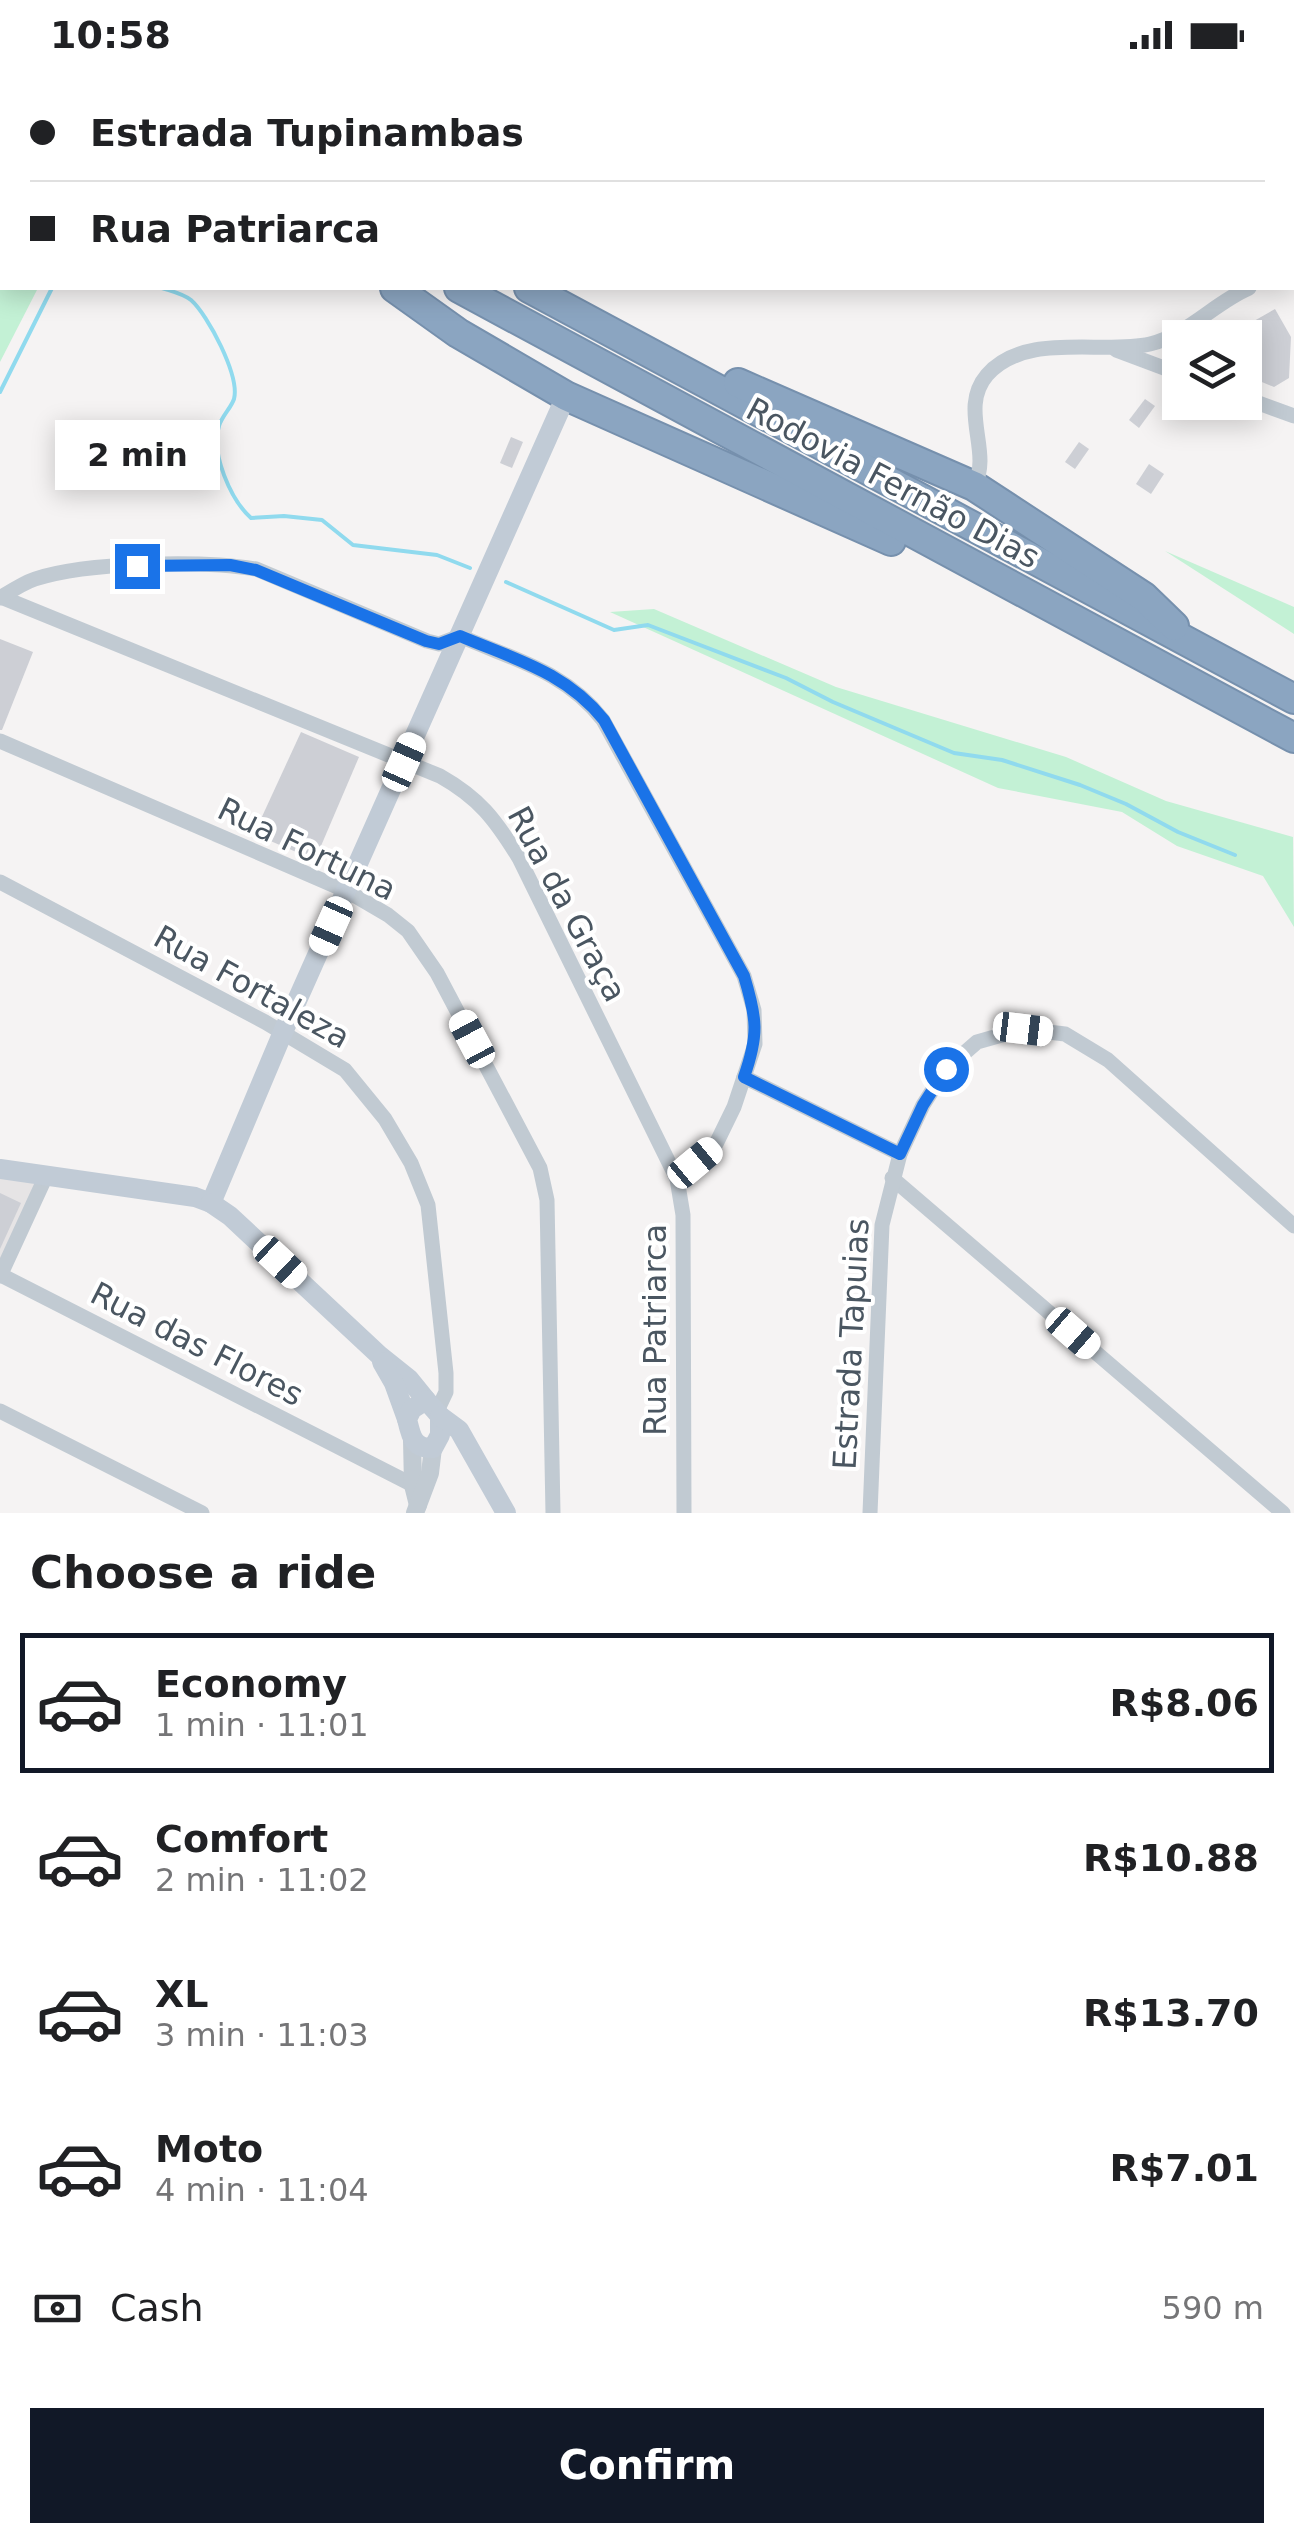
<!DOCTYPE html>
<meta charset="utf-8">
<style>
body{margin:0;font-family:"DejaVu Sans",sans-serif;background:#f6f6f6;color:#202124;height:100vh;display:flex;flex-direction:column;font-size:38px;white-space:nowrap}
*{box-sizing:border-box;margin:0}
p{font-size:32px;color:#757577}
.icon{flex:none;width:55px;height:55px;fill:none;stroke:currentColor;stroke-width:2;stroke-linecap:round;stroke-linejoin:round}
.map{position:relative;height:1443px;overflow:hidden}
.side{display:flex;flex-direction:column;background:#fff;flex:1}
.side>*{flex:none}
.banner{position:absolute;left:0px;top:0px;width:1295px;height:220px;box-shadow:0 5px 25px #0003;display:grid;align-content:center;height:220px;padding:0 30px;background:#fff}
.controls{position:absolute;left:1162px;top:250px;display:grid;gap:20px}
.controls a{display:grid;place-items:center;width:100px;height:100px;border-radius:0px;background:#fff;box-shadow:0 5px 25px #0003;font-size:50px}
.end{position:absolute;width:45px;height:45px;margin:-22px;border:12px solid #1a73e8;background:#fff;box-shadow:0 0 0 5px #fff}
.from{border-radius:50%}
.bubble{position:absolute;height:70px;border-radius:0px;background:#fff;box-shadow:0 5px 25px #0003;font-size:32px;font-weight:700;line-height:70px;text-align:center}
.car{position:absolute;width:30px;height:60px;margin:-30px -15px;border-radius:12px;box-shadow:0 0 8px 2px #0007;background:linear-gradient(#fff 24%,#345 0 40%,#fff 0 76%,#345 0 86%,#fff 0)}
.banner b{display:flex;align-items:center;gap:35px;height:95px;font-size:38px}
.banner b+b{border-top:2px solid #e0e0e0}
.banner i{width:25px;height:25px;background:#202124}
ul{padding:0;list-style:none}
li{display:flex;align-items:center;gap:30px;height:140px;margin:0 20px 15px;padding:0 10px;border:5px solid transparent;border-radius:0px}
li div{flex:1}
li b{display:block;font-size:38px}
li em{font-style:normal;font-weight:700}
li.on{border-color:#111827}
li>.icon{width:90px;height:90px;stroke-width:1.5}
h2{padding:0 30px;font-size:45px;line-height:120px}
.pay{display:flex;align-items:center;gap:25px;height:110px;padding:0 30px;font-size:38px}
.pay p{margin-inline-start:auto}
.primary-button{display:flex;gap:20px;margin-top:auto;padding:20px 30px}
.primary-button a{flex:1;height:115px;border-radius:0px;background:#111827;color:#fff;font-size:40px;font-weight:700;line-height:115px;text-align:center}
.status{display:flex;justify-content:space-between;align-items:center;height:70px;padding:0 50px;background:#fff;direction:ltr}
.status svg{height:28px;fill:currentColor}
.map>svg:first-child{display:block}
.education{fill:#e6e4e5}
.green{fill:#c3f1d5}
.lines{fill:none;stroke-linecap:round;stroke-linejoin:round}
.stream{stroke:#90daee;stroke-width:4}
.building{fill:#cdcfd5}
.motorway-casing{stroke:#7690ad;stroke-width:32}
.minor{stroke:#c1cad2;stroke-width:15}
.tertiary{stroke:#c1cad2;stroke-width:18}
.secondary{stroke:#c1cbd6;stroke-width:20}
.motorway{stroke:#8ba5c1;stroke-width:28}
.route{stroke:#1a73e8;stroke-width:12}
.labels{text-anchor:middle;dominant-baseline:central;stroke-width:8;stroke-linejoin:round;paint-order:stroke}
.street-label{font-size:32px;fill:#4a5661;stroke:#fff}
</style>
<div class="status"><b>10:58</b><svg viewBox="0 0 49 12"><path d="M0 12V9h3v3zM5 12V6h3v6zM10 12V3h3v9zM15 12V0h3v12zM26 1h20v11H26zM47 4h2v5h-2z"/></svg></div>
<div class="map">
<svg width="1294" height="1443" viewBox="0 0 1294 1443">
<rect width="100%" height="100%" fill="#f5f3f3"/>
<polygon class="education" points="0,1103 35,1114 0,1202"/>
<g class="green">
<polygon points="660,0 1101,0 660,2"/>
<polygon points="0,160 2,218 38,218 0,292"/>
<polygon points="1165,481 1294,537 1294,564"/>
<polygon points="654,539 836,617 1066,687 1166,731 1293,767 1294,857 1263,806 1177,776 1122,742 998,718 610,542"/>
</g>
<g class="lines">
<g class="stream">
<polyline points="0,131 2,133"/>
<path d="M162,218C171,221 184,224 191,230C208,245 240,306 234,329C231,338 222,346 219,356C210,383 231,430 251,448L284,446L322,450L353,475L437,485L470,498"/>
<polyline points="0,322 52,218"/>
<polyline points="506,512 614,560 648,555 786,608 833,632 954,683 1002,690 1080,715 1126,734 1178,762 1235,785"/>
</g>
</g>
<g class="building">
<polygon points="1275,239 1291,267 1289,308 1274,317 1245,305 1245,268 1224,268"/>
<polygon points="1145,329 1155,336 1139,358 1129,350"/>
<polygon points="511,367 523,372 512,398 500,393"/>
<polygon points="1079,372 1089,379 1075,399 1065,392"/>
<polygon points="1149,394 1164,404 1151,424 1136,414"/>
<polygon points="0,569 33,582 2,660 0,660"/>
<polygon points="301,662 359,687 315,790 254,764"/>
<polygon points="0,1123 21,1133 0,1179"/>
</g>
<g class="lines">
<defs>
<g id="motorway">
<polyline points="67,0 72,2"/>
<polyline points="131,0 135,2"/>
<polyline points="395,218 458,263 566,326 891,471"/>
<polyline points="459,218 1294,668"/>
<polyline points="529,218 1294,629"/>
<polyline points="738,313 974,416 1144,527 1174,556"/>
</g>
</defs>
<use href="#motorway" class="motorway-casing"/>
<g class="minor">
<polyline points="1292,201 1294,201"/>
<polyline points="1116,280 1180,304"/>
<polyline points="1245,328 1294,346"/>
<path d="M974,416C993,382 958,339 987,305C1026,261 1101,285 1150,274C1188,265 1214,233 1249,218"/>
<path d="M1,527L440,706C479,728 495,749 519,788L677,1109"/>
<path d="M0,528C11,521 23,513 35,509C87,492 202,490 256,499L427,571L439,574L460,566C514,590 565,601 603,650L744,906L754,940L755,974L734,1037L714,1078L677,1109L683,1145L684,1443"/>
<polyline points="0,671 347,821 388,845 408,861 437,903 540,1098 547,1130 553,1443"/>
<polyline points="0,812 265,952 345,1000 385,1049 411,1093 428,1135 446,1303 446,1322 437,1341"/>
<polyline points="744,1007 900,1084"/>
<polyline points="892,1108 1283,1443"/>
<polyline points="1,1205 413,1415"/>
<polyline points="0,1206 46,1106"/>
<polyline points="0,1341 202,1443"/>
<polyline points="870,1443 882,1155 900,1084 923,1035 946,999 977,972 1023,959 1065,964 1108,990 1294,1156"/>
</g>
<g class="tertiary">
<polyline points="412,1370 413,1415 418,1435"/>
<polyline points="415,1443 430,1403 433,1378"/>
</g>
<g class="secondary">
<polyline points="0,1099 195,1127 211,1133 283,962 566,326"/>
<polyline points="211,1133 230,1146 379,1285 409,1309 426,1330"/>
<polyline points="382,1292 394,1313 407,1349"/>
<path d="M426,1330L440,1346V1365L433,1378C413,1379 411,1366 407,1349L412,1339Z"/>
<polyline points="440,1346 459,1360 506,1443"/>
</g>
<use href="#motorway" class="motorway"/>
</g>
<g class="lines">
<path class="route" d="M137,496L230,495L256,500L426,571L439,574L460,566C514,589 566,602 604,650L744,906C757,949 759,964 744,1007L900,1084L923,1035L946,999"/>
</g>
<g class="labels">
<g class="street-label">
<text transform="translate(893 413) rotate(28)">Rodovia Fernão Dias</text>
<text transform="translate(307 779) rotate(26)">Rua Fortuna</text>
<text transform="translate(567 834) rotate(62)">Rua da Graça</text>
<text transform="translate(252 917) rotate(29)">Rua Fortaleza</text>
<text transform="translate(655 1260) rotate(-90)">Rua Patriarca</text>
<text transform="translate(197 1274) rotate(27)">Rua das Flores</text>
<text transform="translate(851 1274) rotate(-87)">Estrada Tapuias</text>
</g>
</g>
</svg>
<div class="controls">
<a><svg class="icon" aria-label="layers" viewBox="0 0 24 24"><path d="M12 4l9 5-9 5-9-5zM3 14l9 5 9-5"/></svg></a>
</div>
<i class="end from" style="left:946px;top:999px"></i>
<i class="end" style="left:137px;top:496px"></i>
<div class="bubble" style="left:55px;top:350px;width:165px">2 min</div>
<i class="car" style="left:404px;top:692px;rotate:24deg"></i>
<i class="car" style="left:331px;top:856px;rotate:204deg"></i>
<i class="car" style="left:1023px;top:959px;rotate:97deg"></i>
<i class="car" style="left:472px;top:969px;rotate:332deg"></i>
<i class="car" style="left:695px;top:1093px;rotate:50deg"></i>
<i class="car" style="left:280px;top:1192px;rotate:133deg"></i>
<i class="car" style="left:1073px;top:1263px;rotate:131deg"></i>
<div class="banner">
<b><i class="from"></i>Estrada Tupinambas</b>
<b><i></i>Rua Patriarca</b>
</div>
</div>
<section class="side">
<h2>Choose a ride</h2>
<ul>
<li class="on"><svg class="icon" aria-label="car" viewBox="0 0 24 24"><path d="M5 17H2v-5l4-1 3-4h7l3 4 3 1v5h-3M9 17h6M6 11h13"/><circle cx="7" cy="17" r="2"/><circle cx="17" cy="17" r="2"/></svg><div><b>Economy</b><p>1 min · 11:01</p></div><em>R$8.06</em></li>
<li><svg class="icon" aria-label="car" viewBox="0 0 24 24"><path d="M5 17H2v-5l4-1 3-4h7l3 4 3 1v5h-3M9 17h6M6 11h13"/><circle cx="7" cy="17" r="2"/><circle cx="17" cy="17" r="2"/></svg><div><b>Comfort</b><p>2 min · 11:02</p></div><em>R$10.88</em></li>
<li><svg class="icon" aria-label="car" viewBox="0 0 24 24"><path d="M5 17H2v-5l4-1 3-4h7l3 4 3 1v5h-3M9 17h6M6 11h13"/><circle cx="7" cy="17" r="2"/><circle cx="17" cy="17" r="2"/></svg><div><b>XL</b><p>3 min · 11:03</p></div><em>R$13.70</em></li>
<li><svg class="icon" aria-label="car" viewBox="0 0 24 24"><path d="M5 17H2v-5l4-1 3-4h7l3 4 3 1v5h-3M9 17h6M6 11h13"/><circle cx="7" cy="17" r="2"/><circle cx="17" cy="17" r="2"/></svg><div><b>Moto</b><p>4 min · 11:04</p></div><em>R$7.01</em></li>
</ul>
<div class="pay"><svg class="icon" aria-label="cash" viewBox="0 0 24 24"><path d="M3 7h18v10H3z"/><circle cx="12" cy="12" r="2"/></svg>Cash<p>590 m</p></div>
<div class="primary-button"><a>Confirm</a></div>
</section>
